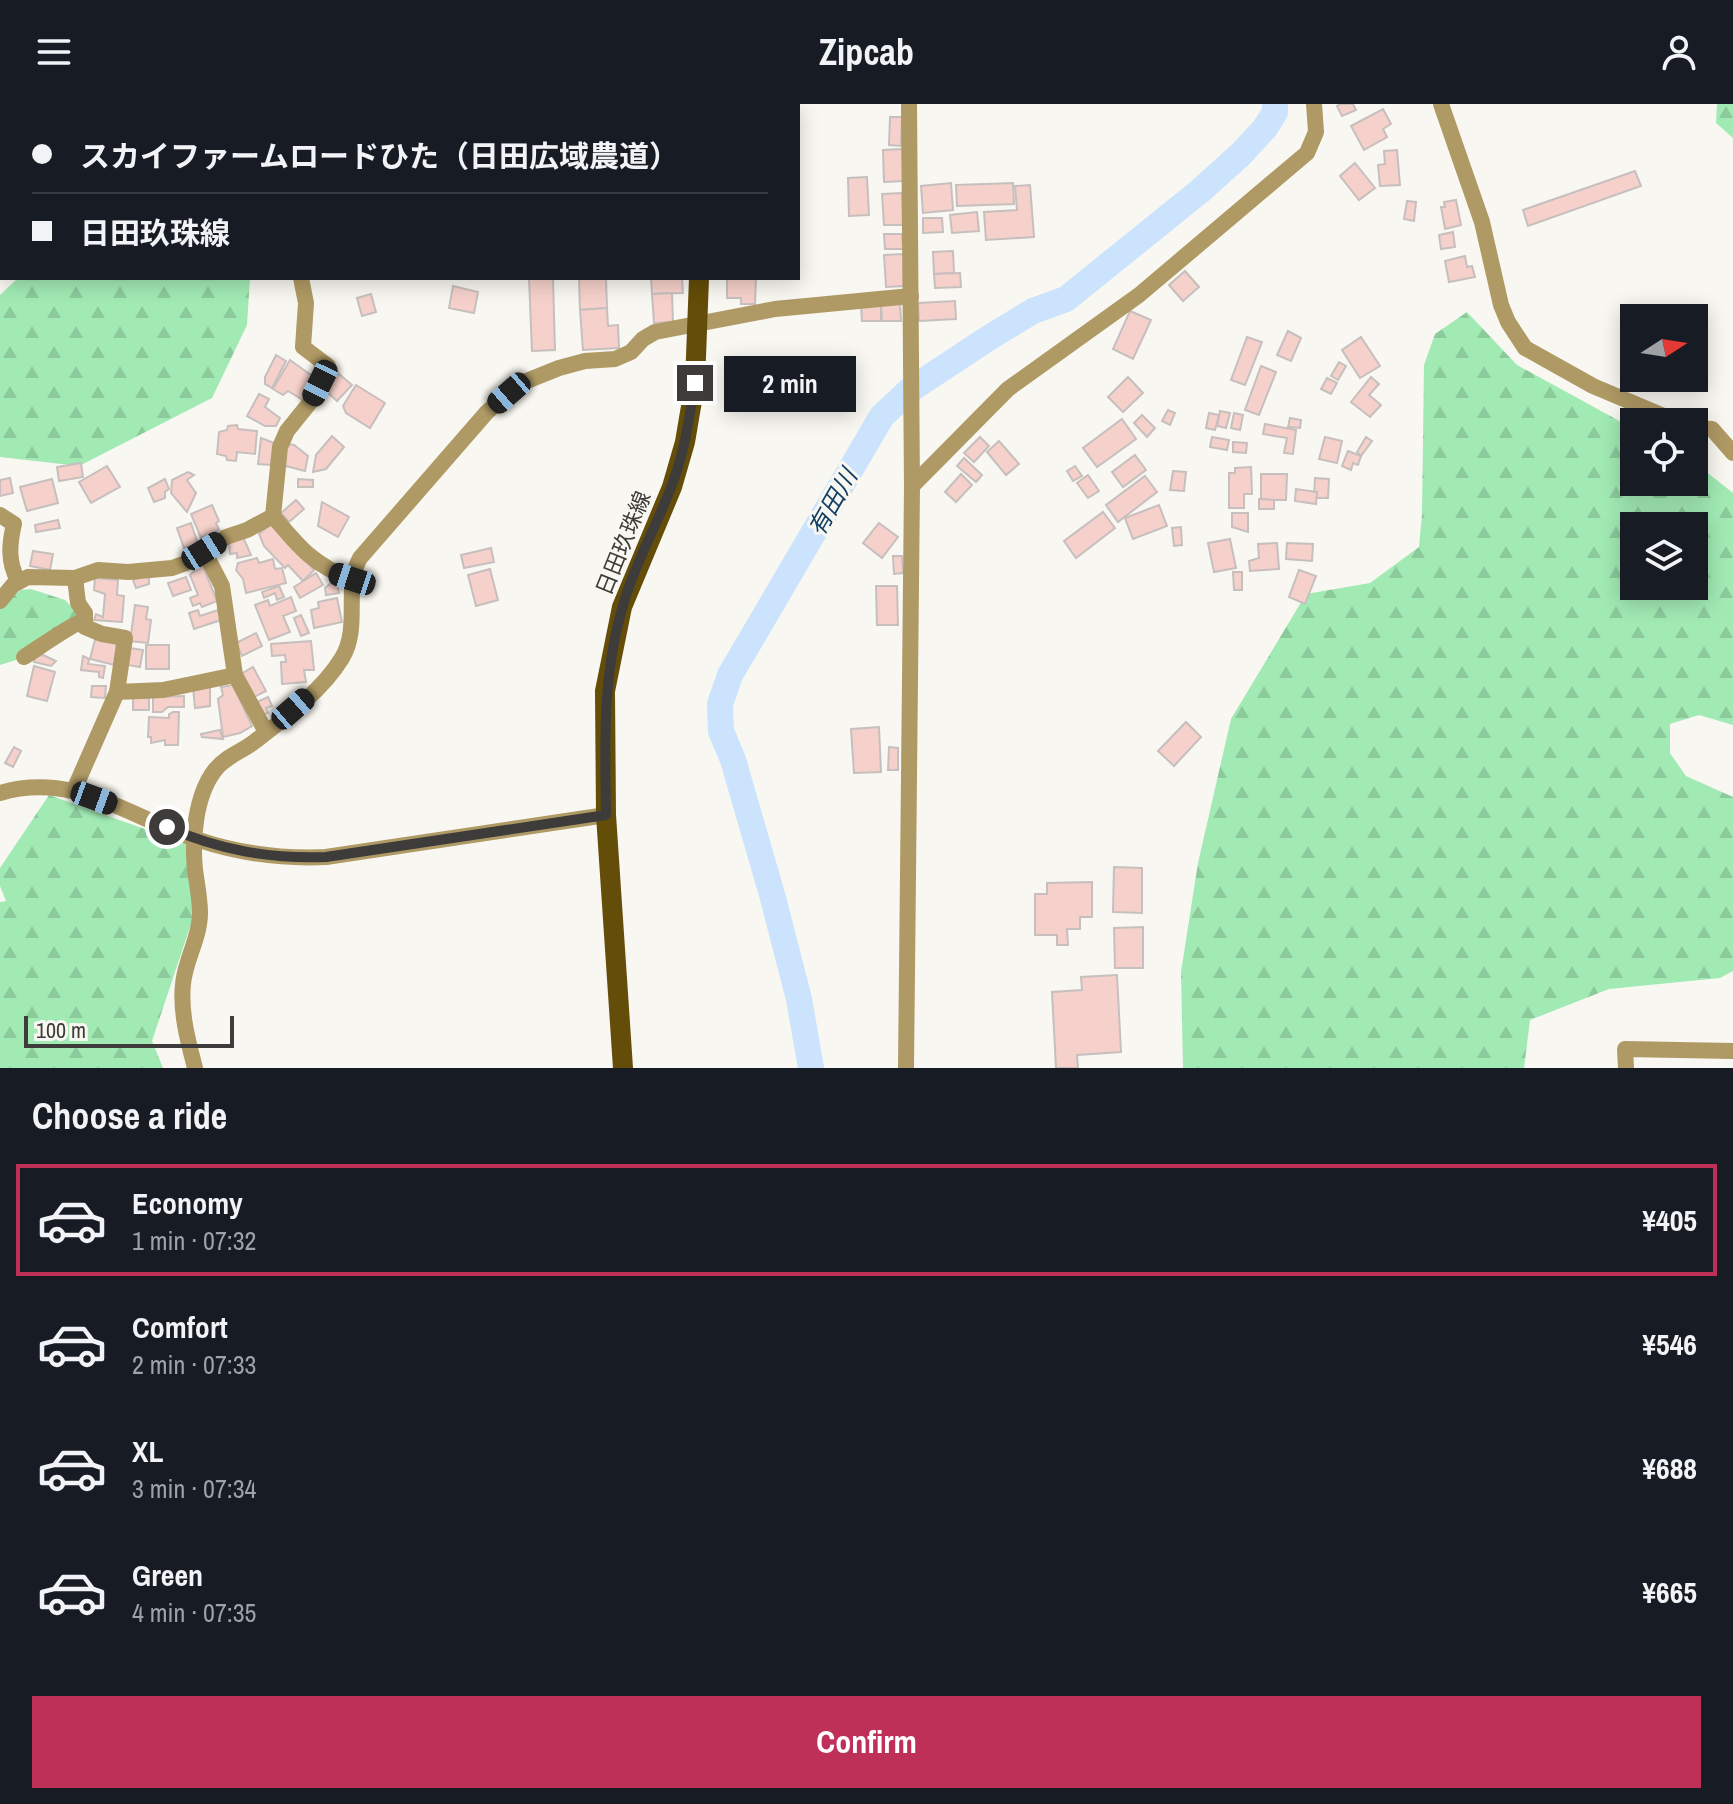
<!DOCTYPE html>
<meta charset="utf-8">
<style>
body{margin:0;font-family:"Archivo Narrow","Noto Sans JP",sans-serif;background:#20242c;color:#f1f3f6;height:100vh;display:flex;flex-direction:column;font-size:30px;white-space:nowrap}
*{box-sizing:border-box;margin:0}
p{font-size:26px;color:#9ea1a6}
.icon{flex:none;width:44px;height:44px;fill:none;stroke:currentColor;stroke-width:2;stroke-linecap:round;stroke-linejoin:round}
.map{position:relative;height:964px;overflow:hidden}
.drawer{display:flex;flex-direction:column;background:#171b24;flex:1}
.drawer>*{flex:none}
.guide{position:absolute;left:0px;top:0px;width:800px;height:176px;box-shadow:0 4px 20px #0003;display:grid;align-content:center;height:176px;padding:0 32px;background:#171b24}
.needle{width:52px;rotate:78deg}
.fabs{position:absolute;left:1620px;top:200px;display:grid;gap:16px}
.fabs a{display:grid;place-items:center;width:88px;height:88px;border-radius:0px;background:#171b24;box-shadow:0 4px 20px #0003;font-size:40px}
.scale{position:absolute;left:24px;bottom:20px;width:210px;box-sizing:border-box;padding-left:8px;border:4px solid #3d3c3a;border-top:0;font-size:22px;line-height:28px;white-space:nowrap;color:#3d3c3a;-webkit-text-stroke:6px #f9f7f1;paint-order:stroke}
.end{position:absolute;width:36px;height:36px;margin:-18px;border:10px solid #3d3c3a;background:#fff;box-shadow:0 0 0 4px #fff}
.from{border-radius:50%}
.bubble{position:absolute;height:56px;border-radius:0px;background:#171b24;box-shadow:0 4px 20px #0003;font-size:26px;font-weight:700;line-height:56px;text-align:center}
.car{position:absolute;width:24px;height:48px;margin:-24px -12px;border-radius:10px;box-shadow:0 0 6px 2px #0007;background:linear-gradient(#222 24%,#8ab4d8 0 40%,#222 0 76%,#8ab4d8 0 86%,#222 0)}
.guide b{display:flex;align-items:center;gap:28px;height:76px;font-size:30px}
.guide b+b{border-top:2px solid #363941}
.guide i{width:20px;height:20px;background:#f1f3f6}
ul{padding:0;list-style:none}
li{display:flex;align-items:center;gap:24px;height:112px;margin:0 16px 12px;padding:0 16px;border:4px solid transparent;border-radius:0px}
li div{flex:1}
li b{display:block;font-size:30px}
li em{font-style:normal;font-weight:700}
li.active{border-color:#bf3059}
li>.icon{width:72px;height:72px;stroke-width:1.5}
h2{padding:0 32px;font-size:36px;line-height:96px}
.button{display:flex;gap:16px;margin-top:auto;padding:16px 32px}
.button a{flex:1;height:92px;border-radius:0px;background:#bf3059;color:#fff;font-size:32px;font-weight:700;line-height:92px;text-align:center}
header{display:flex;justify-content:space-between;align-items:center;height:104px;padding:0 32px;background:#171b24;font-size:36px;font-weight:700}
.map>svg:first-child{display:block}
.forest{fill:url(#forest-firs);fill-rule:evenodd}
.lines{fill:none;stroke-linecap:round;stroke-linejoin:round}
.river{stroke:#cbe3fc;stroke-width:26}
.building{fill:#f6d1cb;stroke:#c6bfbe;stroke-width:2}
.minor{stroke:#af9964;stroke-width:16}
.tertiary{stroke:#af9964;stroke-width:16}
.primary{stroke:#644d08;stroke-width:20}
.route{stroke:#3d3c3a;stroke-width:10}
.labels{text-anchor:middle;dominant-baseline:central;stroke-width:6;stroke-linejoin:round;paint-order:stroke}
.street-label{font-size:22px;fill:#3d3c3a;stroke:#f9f7f1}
.water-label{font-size:24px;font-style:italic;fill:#123f65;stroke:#f9f7f1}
</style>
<header><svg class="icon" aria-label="menu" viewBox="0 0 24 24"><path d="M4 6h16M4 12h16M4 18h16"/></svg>Zipcab<svg class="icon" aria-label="person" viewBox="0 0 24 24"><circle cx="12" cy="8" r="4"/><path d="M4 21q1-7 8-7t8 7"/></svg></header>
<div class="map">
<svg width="1733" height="964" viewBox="0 0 1733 964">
<defs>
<pattern id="forest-firs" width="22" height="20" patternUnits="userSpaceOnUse" patternTransform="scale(2)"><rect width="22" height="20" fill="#a1eab4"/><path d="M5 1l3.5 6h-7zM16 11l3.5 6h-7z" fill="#8cca9c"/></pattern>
</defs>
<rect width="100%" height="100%" fill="#f9f7f1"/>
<g class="forest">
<polygon points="61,0 293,0 62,2"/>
<polygon points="1717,0 1733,0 1733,34 1716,19"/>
<polygon points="18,174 250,174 247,221 212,294 79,362 0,353 0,191"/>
<path d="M1467,208L1517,261L1634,325V378H1694V358L1733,389V621L1699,611L1670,620V649L1686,672L1733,693V867L1720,874L1609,885L1530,916L1524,964H1183L1181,868L1198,759L1231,615L1306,490L1370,479L1419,443L1422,410L1424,261L1435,230ZM1634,422H1694V482H1634Z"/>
<polygon points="31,485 65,496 79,511 16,556 0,561 0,505 20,486"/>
<polygon points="49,691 187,740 194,811 152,937 163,964 0,964 0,798 6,797 0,782 0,764"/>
</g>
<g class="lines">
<polyline class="river" points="811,964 799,895 773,794 733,656 721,627 720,600 730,571 882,312 910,286 987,235 1033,207 1066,195 1200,87 1241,50 1265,24 1275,8 1275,0"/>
</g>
<g class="building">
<polygon points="1340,0 1353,0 1356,6 1342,12 1337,2"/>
<polygon points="1383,5 1391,20 1383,25 1387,33 1364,46 1351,22"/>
<polygon points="890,13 902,13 901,42 889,41"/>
<rect x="0" y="34" width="2" height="76"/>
<polygon points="902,45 904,77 884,78 883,46"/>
<polygon points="1397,46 1400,81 1380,82 1378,61 1385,60 1384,47"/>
<polygon points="1355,59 1375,84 1359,96 1340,72"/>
<polygon points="1635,67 1641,82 1528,122 1523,106"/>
<polygon points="867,73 869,111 849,112 848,74"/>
<polygon points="951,79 953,106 923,109 921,82"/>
<polygon points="1013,79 1014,100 957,102 956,81"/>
<polygon points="1030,81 1034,133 986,136 984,108 1017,106 1015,82"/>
<polygon points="902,89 903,121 884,121 882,90"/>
<polygon points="1456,96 1461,121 1445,125 1441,103 1445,103 1444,98"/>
<polygon points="1407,97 1416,98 1414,117 1404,115"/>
<polygon points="977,108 979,127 952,129 950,111"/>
<polygon points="923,114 942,114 943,128 923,129"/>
<polygon points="1453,128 1455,143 1441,145 1439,131"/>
<polygon points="884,130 902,130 903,145 885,145"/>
<polygon points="953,147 954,169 934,170 933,148"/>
<polygon points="904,150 905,182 886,183 884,151"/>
<polygon points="1465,152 1467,163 1472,162 1475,173 1449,178 1445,157"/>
<polygon points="1185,167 1199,183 1183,197 1169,181"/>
<polygon points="960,169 961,183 935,184 934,170"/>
<polygon points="529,174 553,174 555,246 532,247"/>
<polygon points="579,174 606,174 607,204 580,206"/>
<polygon points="651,174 682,174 683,189 652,190"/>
<polygon points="727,174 756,174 755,200 741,200 741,194 727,194"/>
<polygon points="453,182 478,188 474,209 449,204"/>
<polygon points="672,189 673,218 654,219 652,190"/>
<polygon points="371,190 376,208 362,212 357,194"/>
<polygon points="955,197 956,215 919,217 918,199"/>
<polygon points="881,200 881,217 862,217 861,201"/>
<polygon points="900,200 901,217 882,217 881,201"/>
<polygon points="607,204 608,222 618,221 619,244 583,246 580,206"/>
<polygon points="1130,207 1151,216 1133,255 1113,245"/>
<polygon points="1288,227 1301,234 1291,257 1277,251"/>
<polygon points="1247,233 1262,238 1245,281 1231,276"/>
<polygon points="1361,233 1380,262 1360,274 1342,246"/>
<polygon points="276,251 286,257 272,284 265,280 265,273"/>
<polygon points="290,256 315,274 303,296 288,287 283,291 273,285"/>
<polygon points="1339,258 1346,262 1338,276 1331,272"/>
<polygon points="1261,262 1276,268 1259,311 1245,306"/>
<polygon points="338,269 352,281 337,297 324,285"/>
<polygon points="1128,273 1143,289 1123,308 1108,293"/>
<polygon points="1371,273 1379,280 1369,291 1381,301 1370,313 1351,298"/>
<polygon points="1327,274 1337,279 1331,290 1321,285"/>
<polygon points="356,281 385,299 370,324 346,309 343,302"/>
<polygon points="259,290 269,295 265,303 280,314 276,322 265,322 247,312"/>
<polygon points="1168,306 1175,309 1170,321 1162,317"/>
<polygon points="1220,307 1230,309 1226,324 1217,322"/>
<polygon points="1209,309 1219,311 1215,326 1206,324"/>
<polygon points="1234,309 1243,311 1240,326 1231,324"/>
<polygon points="1142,311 1155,324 1147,333 1134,319"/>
<polygon points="1290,314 1301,316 1300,324 1288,323"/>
<polygon points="1122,315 1136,335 1097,363 1083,344"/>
<polygon points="1265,320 1296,326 1293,350 1284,349 1287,334 1263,330"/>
<polygon points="237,321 238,325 257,327 255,350 237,348 236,357 227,356 226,352 217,350 219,328 227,326 228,322"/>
<polygon points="332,332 344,343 326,365 313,368 316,351"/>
<polygon points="980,333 989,342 974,358 964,349"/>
<polygon points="1212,333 1229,336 1227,346 1210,343"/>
<polygon points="1325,333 1342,337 1337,359 1319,355"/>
<polygon points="1366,333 1372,337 1361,352 1357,348"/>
<polygon points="261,334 274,339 271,361 258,360"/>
<polygon points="999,337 1019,360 1006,371 987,348"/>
<polygon points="1233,338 1247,339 1246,349 1233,348"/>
<polygon points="287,340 294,341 308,352 305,367 282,361"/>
<polygon points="1348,347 1361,352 1358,361 1353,359 1351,366 1342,362"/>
<polygon points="1135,351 1146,366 1123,383 1112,368"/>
<polygon points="964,354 982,371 976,378 957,362"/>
<polygon points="81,359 83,373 59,377 57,363"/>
<polygon points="107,362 120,383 91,399 79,378"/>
<polygon points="1075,362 1082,372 1073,377 1067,367"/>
<polygon points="1251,363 1252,390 1244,390 1244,404 1229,404 1229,369 1235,369 1235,364"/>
<polygon points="1173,367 1186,368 1184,387 1170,386"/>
<polygon points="188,368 194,371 187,376 196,389 187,408 171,389 172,376"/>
<polygon points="961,370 972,381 956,398 945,388"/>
<polygon points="1261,370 1287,370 1286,396 1261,396"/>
<polygon points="1088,371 1099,387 1088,394 1077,379"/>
<polygon points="1145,372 1157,388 1118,418 1106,401"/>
<polygon points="10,374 13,389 0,392 0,376"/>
<polygon points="1315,374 1329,375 1328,394 1314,394"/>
<polygon points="52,375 58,399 27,407 20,383"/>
<polygon points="165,375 169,385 165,388 165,394 154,398 148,384"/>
<polygon points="298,375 313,376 313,383 298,383"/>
<polygon points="1296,385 1317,388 1316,400 1295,397"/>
<polygon points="1259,395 1274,396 1274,405 1259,405"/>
<polygon points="296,396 304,405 289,418 281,409"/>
<polygon points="322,398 349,413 338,433 318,422"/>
<polygon points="212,401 219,417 216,419 219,426 201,434 191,410"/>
<polygon points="1159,401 1167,422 1133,435 1125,414"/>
<polygon points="1103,408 1115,424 1076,454 1064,437"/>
<polygon points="1232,409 1248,409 1248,428 1232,423"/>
<polygon points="58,416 60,424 36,428 35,421"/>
<polygon points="273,418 314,466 303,477 288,461 285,464 264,442 259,430"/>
<polygon points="191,419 198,440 184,444 177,424"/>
<polygon points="879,419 898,433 882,454 863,439"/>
<polygon points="1181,423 1182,441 1174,442 1172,424"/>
<polygon points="242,431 251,451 237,454 237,449 230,450 229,437"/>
<polygon points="1230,435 1236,464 1214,468 1208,439"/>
<polygon points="1277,439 1279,465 1250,467 1249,457 1259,454 1258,440"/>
<polygon points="1287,439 1313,440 1312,457 1286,455"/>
<polygon points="491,444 494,458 464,464 461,451"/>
<polygon points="33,447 53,450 50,466 30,462"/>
<polygon points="893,452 902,452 903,469 894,470"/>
<polygon points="257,454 259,459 273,455 275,465 282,464 286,479 246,489 243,475 236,466 238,459"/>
<polygon points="202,460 217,497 202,503 200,499 193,502 190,494 198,491 190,471"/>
<polygon points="490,465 498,496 476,502 468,471"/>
<polygon points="1299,466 1316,472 1305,500 1289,493"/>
<polygon points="1233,468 1242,468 1242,486 1234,486"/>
<polygon points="316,469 323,481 300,494 294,483"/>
<polygon points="149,471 149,480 136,484 133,476"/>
<polygon points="186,473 191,486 173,492 168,479"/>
<polygon points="95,474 118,476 117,491 124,492 122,518 94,516 96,510 103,513 105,490 94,486"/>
<polygon points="332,478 337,479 339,489 326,491 325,484"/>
<polygon points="279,482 284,493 277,496 275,489 264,494 262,488"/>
<polygon points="876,482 897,482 898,521 877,521"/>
<polygon points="291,493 296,507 283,512 290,528 269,536 255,501 268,496 270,502"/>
<polygon points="337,494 342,518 314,524 311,506 319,504 318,498"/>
<polygon points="135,501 148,503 146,515 151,516 148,539 130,537"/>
<polygon points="198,506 200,512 218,506 221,516 194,525 189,509"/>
<polygon points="301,511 309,529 301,532 294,514"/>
<polygon points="256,529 262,542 242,552 236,539"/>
<polygon points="96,532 120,538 115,561 90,555"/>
<polygon points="311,537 314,566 304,566 306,578 282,580 281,558 286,558 285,551 272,552 271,540"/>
<rect x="146" y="541" width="23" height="24"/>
<polygon points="130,544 143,546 140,563 128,561"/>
<polygon points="43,551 56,557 51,562 34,558 35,553"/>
<polygon points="83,552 89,555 88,560 105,562 103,574 99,573 99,568 81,566"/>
<polygon points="34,562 55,568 47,597 27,592"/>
<polygon points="253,563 266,587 254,593 241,570"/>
<polygon points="210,581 210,602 195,604 193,583"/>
<polygon points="233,581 252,622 240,629 223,633 218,595 223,591 221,583"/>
<polygon points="92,582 106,582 105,594 91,593"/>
<polygon points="184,592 184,603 168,603 162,608 153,608 153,593"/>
<polygon points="268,593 272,602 266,604 268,609 264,610 257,598"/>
<rect x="133" y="594" width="16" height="12"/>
<polygon points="173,608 179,608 178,641 165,641 165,636 151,639 151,633 148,633 149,613 169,614 169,610"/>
<polygon points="1186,618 1201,633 1174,662 1158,647"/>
<polygon points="879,623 881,668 854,669 851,625"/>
<polygon points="220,626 223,635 202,633 201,630"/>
<polygon points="14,643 21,647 13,663 5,659"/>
<polygon points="889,643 898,644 898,666 888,666"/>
<polygon points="1114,763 1142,764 1142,809 1113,808"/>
<polygon points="1092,778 1092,813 1080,813 1080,825 1067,825 1068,841 1057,841 1057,831 1035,831 1035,790 1047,790 1047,779"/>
<polygon points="1143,823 1143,864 1115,864 1114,824"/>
<polygon points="1117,871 1121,948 1077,951 1078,964 1056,964 1052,888 1082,886 1081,873"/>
</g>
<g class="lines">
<g class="minor">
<polyline points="1441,0 1482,118 1501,201 1508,218 1525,244 1593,282 1678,318"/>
<polyline points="313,2 315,0"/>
<path d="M301,174L306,199L303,243L328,262L312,296L287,327L280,343L273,412C298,442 314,462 352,475"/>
<polyline points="1694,324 1712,325 1733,349"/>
<polyline points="912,382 1008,285 1139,191 1307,49 1316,28 1314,0"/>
<path d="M0,411L14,420C9,441 8,458 18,477"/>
<polyline points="204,447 222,482 235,571 266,628"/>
<polyline points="0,497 13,481 28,473 75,474 98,466 128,468 172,464 186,459 226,433 247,426 273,412"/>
<path d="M24,553C37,545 76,517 85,517"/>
<polyline points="117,588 163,586 235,571"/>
<polyline points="74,686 117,588 125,534 102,530 85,523 85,509 78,499 75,474"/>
<path d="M195,964C188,937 180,908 183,880C185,856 200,834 200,809C200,795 197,780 195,766C192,735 195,692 215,666C226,652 241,648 254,638C284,615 322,587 342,554C361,522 343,485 360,454L487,308L509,289L524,278L559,264L585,257L615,255L631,248L643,235L655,228L775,205L911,192"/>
<polyline points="906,964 912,382 909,0"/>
<polyline points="1626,964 1625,945 1733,947"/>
</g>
<path class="tertiary" d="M0,689C75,667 130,714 199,736C241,750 281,755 326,753L606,711"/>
<g class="primary">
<polyline points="703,2 703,0"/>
<polyline points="623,964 606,711 605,587 622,503 672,383 685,338 695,279 699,174"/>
</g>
</g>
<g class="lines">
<path class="route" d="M167,723C219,746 269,755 326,753L606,711C605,641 602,573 622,505C633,464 655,425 670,386C684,352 689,315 695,279"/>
</g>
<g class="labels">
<g class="street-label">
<text transform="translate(623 439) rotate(-68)">日田玖珠線</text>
</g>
<g class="water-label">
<text transform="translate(832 398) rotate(-60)">有田川</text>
</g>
</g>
</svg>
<div class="fabs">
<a><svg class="needle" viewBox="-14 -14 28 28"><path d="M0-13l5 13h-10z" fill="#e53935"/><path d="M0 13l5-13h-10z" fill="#9ea1a6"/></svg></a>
<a><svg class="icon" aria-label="locate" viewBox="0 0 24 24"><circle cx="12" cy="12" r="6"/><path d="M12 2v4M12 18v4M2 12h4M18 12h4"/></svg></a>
<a><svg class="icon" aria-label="layers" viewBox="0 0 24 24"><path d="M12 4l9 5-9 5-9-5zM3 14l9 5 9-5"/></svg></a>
</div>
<div class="scale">100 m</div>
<i class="end from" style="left:167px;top:723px"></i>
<i class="end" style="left:695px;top:279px"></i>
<div class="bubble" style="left:724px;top:252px;width:132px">2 min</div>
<i class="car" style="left:320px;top:279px;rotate:206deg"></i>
<i class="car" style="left:509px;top:289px;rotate:229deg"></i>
<i class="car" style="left:204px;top:447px;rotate:58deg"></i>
<i class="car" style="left:352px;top:475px;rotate:288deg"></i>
<i class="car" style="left:293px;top:605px;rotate:49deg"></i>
<i class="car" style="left:94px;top:694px;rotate:110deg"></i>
<div class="guide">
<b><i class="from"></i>スカイファームロードひた（日田広域農道）</b>
<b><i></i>日田玖珠線</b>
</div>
</div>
<section class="drawer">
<h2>Choose a ride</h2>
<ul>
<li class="active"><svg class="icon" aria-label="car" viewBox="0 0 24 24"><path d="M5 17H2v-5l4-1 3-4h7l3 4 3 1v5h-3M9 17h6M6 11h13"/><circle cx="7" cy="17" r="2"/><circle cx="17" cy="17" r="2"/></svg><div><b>Economy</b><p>1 min · 07:32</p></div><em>¥405</em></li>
<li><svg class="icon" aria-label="car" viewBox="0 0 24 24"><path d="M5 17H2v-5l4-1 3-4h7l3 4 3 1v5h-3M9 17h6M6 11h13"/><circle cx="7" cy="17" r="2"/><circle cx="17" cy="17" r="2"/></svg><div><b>Comfort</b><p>2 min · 07:33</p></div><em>¥546</em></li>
<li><svg class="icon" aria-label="car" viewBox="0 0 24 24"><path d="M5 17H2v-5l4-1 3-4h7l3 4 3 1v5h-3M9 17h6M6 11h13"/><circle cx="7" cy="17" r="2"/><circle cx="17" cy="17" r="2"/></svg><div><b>XL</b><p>3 min · 07:34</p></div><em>¥688</em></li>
<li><svg class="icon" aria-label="car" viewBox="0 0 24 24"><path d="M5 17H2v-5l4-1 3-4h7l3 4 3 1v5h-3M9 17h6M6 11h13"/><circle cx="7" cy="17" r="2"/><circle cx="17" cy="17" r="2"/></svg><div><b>Green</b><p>4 min · 07:35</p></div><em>¥665</em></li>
</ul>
<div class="button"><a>Confirm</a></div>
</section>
